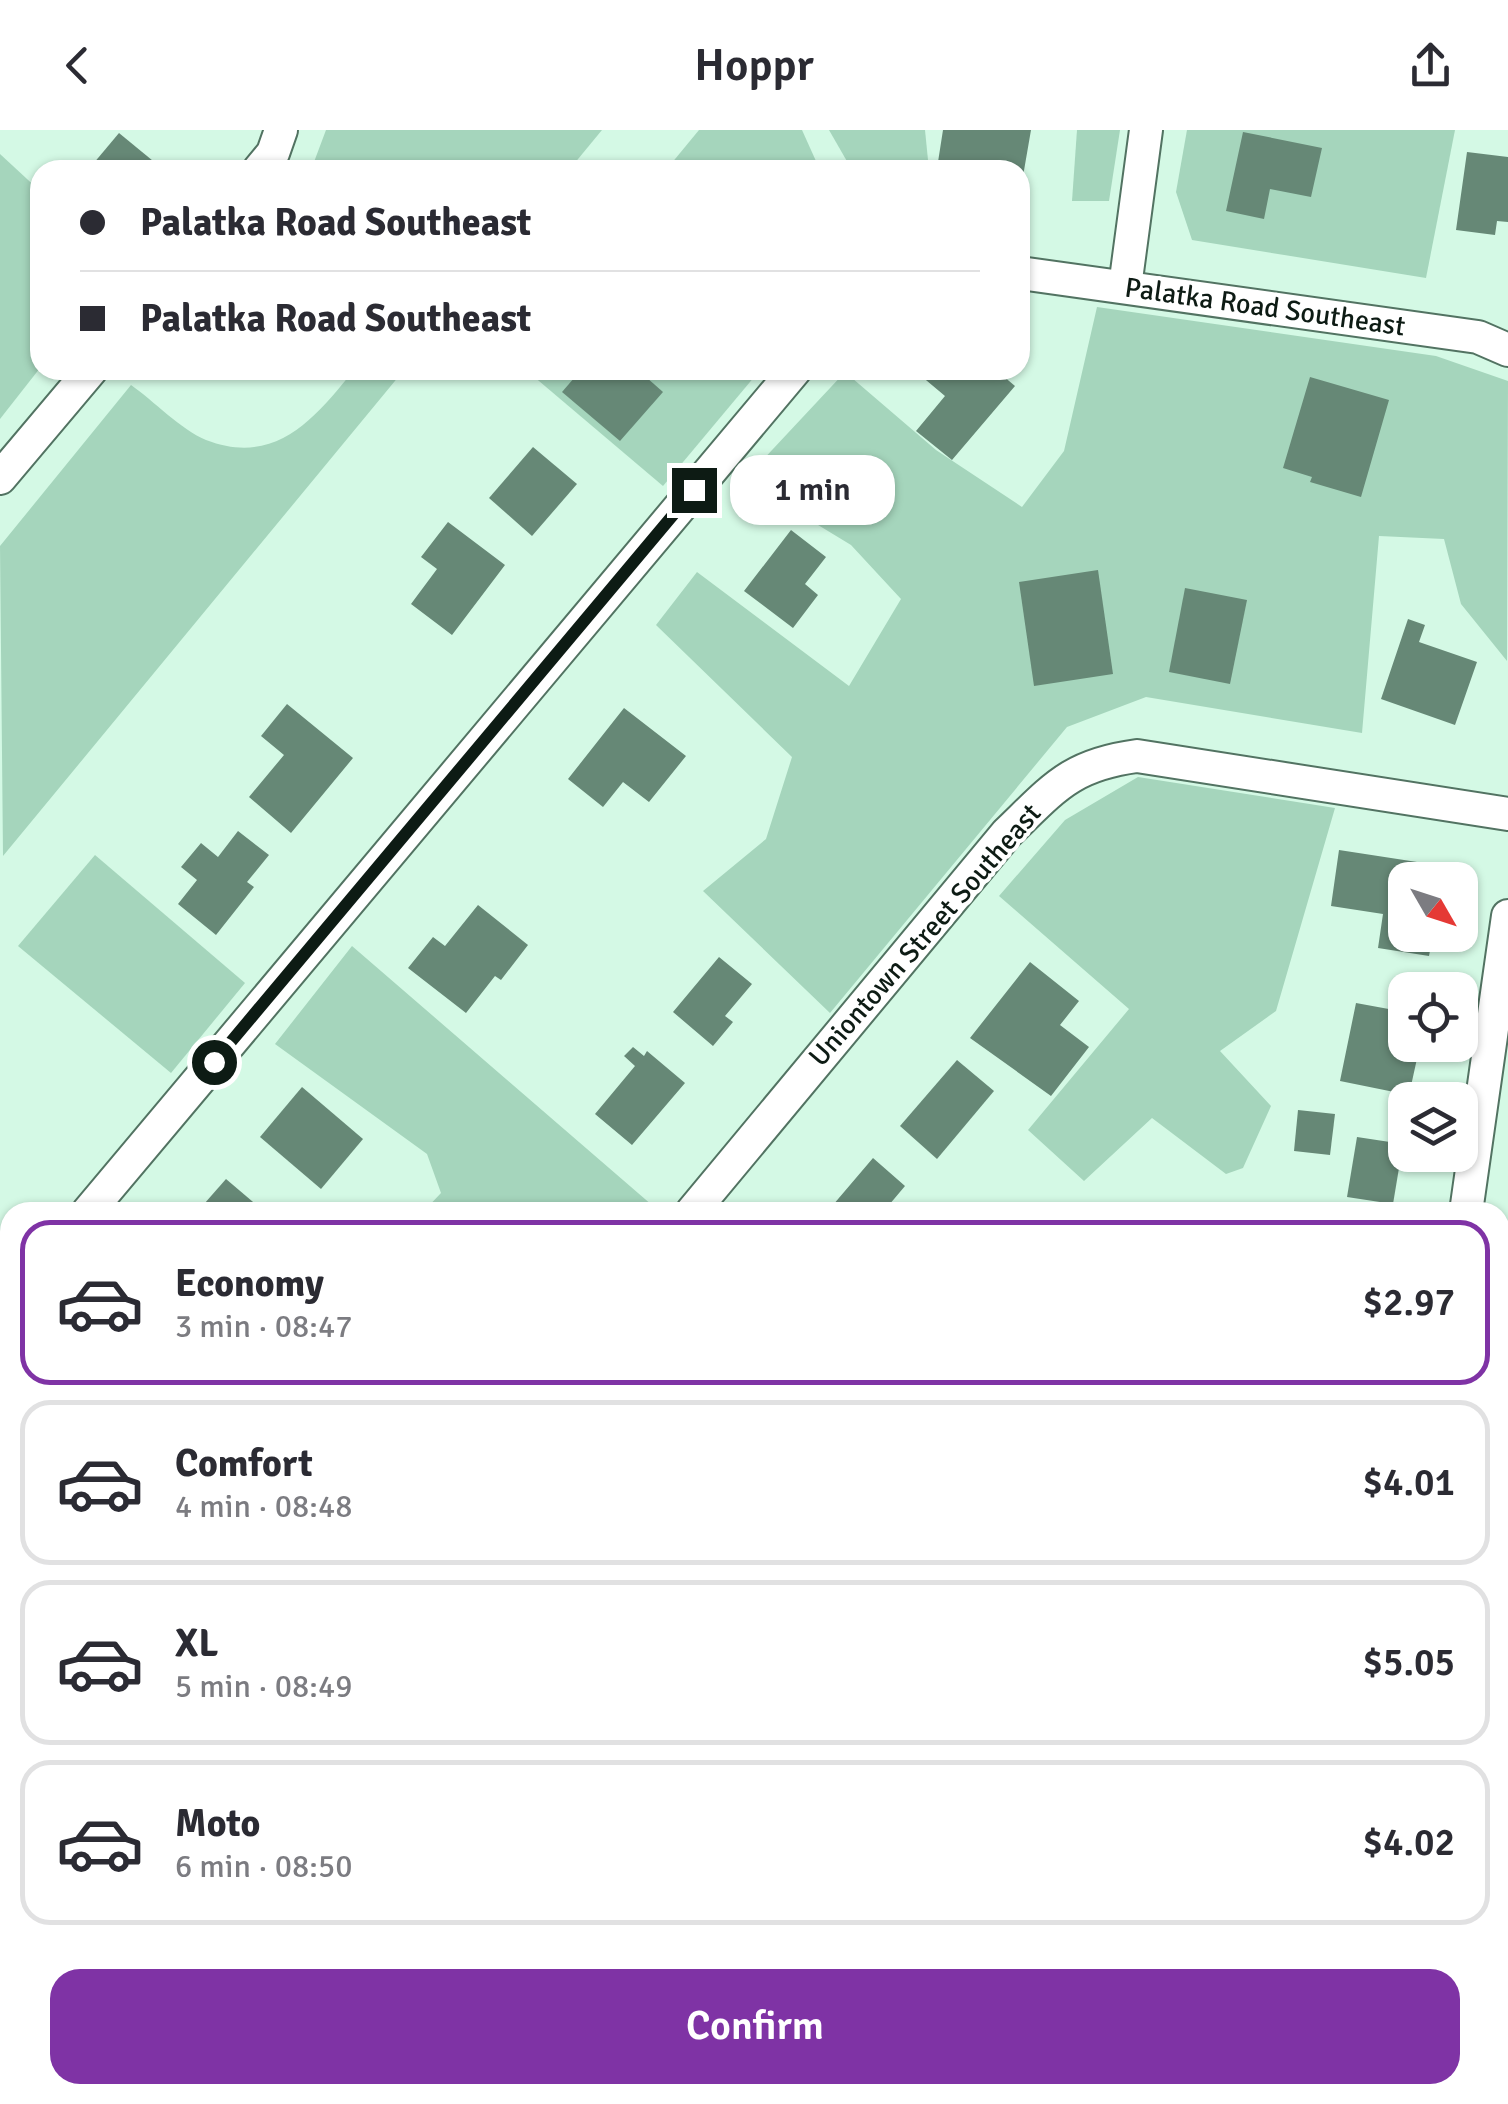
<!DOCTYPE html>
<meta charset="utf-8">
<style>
body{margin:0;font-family:Signika,sans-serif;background:#f2f2f3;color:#2b2b33;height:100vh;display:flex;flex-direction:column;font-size:38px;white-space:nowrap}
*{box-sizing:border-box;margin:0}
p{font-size:32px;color:#7c7c81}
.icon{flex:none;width:55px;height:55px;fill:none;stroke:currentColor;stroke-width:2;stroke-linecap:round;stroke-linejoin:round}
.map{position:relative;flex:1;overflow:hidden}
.sheet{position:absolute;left:0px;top:1072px;width:1510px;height:902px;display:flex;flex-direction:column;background:#fff;border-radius:30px 30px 0 0;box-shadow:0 2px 8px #0004}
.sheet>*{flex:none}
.hud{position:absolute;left:30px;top:30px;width:1000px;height:220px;border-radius:30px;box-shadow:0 2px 8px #0004;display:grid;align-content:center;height:220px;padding:0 50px;background:#fff}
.needle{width:65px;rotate:129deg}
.buttons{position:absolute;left:1388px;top:732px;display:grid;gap:20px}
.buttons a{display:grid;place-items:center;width:90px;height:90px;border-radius:20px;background:#fff;box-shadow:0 2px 8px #0004;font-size:50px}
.end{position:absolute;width:45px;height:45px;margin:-22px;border:12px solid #0d1b14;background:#fff;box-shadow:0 0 0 5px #fff}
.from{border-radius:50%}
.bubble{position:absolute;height:70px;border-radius:30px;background:#fff;box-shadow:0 2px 8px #0004;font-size:32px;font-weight:600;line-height:70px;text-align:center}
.hud b{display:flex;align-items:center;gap:35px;height:95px;font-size:38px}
.hud b+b{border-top:2px solid #e1e1e2}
.hud i{width:25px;height:25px;background:#2b2b33}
ul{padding:18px 0 0;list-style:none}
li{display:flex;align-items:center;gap:30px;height:165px;margin:0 20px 15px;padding:0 30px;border:5px solid #e1e1e2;border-radius:30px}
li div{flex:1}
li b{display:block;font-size:38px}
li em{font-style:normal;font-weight:600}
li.active{border-color:#7f33a5}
li>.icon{width:90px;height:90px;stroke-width:1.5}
.cta{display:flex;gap:20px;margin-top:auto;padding:20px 50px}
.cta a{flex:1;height:115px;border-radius:30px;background:#7f33a5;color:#fff;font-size:40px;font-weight:600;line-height:115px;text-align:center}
header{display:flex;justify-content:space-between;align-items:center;height:130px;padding:0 50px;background:#fff;font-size:45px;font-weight:600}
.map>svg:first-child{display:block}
.green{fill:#a5d5bc}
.building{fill:#668876}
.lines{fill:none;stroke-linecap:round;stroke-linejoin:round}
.minor-casing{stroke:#527362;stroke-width:36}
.major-casing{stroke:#527362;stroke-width:46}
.minor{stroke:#fff;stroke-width:32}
.major{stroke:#fff;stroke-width:42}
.route{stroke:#0d1b14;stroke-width:12}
.labels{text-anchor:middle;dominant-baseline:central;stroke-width:8;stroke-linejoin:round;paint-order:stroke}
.street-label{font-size:28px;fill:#0d1b14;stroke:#fff}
</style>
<header><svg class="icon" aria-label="back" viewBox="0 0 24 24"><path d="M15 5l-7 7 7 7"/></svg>Hoppr<svg class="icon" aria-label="share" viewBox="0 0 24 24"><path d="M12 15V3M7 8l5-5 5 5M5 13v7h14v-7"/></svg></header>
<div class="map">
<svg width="1508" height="1974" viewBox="0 0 1508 1974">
<rect width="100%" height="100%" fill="#d4f9e5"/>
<g class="green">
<polygon points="326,0 602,0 569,40 311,40"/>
<polygon points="699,0 802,0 820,40 666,40"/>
<polygon points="829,0 925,0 929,40 852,40"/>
<polygon points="1077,0 1120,0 1109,71 1072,71"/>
<polygon points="1187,0 1455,0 1426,148 1192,110 1176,62"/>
<polygon points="0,24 40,61 40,238 0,289"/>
<polygon points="1097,177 1436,226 1508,251 1507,531 1461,474 1444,409 1379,406 1362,603 1146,567 1067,597 830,883 703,761 766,709 792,627 656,495 697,442 849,556 901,469 851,415 744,350 845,242 936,320 1022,377 1064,321"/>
<path d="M354,240H404L3,726L0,416L131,255C154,271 180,299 206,310C276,337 315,288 354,240Z"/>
<polygon points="526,240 760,240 663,356"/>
<polygon points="1138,647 1335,678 1276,881 1220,921 1271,976 1243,1038 1226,1044 1152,988 1084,1051 1028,1000 1129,879 999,766 1065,690"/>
<polygon points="95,725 245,853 171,943 18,816"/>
<polygon points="352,816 660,1082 423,1082 441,1063 427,1024 275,914"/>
<polygon points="1500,1345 1508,1346 1508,1552 1500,1551"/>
<polygon points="0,1633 10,1643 10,1820 0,1813"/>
<polygon points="1500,1715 1508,1717 1508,1927 1500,1938"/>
<polygon points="227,1965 521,1965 514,1974 239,1974"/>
<polygon points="872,1965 1130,1965 1122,1974 863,1974"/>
<polygon points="1246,1965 1480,1965 1473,1974 1255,1974"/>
</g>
<g class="building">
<polygon points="943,0 1031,0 1022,52 1020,40 938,32"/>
<polygon points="1243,2 1322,18 1311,67 1270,59 1264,89 1226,81"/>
<polygon points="119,3 164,40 88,40"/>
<polygon points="1467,22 1508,27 1508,92 1497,91 1495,105 1456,100"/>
<polygon points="581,240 638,240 663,262 620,311 562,262"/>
<polygon points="914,240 996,240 1015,256 952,330 916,301 945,266"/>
<polygon points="1310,247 1389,270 1361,367 1310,352 1312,347 1283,338"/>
<polygon points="533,317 577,354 532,406 489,368"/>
<polygon points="448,392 505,435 452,505 411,474 437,439 421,427"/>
<polygon points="791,400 826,427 805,454 818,465 793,498 744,461"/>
<polygon points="1098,440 1113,544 1034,556 1019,452"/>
<polygon points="1185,458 1247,470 1230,554 1169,542"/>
<polygon points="1408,489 1425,495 1419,512 1477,532 1455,595 1381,569"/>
<polygon points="287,574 353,628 291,703 249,667 284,625 261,606"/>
<polygon points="624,578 686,626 649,672 623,652 603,677 568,649"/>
<polygon points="238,701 269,725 247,752 254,757 216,805 178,774 197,750 181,737 201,713 218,727"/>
<polygon points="1339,720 1443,736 1441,750 1405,750 1405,805 1433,805 1429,826 1378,818 1383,784 1331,776"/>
<polygon points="478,775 528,815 501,850 495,846 466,883 408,838 433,807 445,816"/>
<polygon points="719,827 752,854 725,886 733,892 713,916 673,882"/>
<polygon points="1030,832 1079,871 1060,895 1089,917 1051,966 970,908"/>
<polygon points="1356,873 1405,882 1405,915 1420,915 1409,965 1340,951"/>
<polygon points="633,917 644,926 647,921 685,953 632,1015 595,984 635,936 624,926"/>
<polygon points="957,930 994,961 937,1029 900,996"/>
<polygon points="302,957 363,1009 321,1059 260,1007"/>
<polygon points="1298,980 1335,984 1330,1025 1294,1021"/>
<polygon points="1357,1007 1403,1014 1393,1074 1347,1067"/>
<polygon points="873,1028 905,1056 889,1075 899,1082 827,1082"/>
<polygon points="226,1049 265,1082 197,1082"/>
<polygon points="0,1345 10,1353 10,1392 2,1402 10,1415 0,1428"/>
<polygon points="1500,1608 1508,1610 1508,1697 1500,1695"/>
<polygon points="668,1965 732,1965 725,1974 661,1974"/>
<polygon points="1272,1965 1360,1965 1371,1974 1265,1974"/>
</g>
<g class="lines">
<defs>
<g id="minor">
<polyline points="259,40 273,23 281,0"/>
<polyline points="1020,143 1478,207 1508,220"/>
<polyline points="1125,157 1146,0"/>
<polyline points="0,348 91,240"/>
<polyline points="88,1082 795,240"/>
<path d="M692,1082L1007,703C1054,658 1070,635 1137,626L1508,684"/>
<polyline points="1466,1082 1508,786"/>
<polyline points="1500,1146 1508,1147"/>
<polyline points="0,1187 10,1175"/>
<polyline points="0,1915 10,1903"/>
<polyline points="553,1974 560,1965"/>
<polyline points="1158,1974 1165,1965"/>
</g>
<polyline id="major" points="19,1965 30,1974"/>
</defs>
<use href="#minor" class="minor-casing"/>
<use href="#major" class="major-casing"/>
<use href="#minor" class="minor"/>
<use href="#major" class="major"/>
</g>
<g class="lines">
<polyline class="route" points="214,932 694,360"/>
</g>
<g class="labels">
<g class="street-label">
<text transform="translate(1265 177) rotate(8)">Palatka Road Southeast</text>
<text transform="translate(925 805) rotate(-49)">Uniontown Street Southeast</text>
</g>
</g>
</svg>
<div class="buttons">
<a><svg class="needle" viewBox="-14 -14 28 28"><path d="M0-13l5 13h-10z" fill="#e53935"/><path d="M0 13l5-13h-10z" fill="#7c7c81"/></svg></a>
<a><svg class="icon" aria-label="locate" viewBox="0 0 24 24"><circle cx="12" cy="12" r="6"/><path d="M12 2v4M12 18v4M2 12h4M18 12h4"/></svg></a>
<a><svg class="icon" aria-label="layers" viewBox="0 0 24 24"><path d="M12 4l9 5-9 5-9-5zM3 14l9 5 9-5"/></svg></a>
</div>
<i class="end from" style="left:214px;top:932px"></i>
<i class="end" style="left:694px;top:360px"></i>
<div class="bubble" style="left:730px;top:325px;width:165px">1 min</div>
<div class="hud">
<b><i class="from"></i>Palatka Road Southeast</b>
<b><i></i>Palatka Road Southeast</b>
</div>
<section class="sheet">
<ul>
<li class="active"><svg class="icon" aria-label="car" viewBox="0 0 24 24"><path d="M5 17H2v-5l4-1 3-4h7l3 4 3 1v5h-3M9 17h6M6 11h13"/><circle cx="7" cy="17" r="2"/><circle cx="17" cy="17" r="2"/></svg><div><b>Economy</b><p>3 min · 08:47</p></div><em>$2.97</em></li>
<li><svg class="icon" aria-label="car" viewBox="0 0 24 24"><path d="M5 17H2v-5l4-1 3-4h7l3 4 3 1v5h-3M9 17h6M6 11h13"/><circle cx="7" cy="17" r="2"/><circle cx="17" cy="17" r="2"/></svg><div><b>Comfort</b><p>4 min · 08:48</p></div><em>$4.01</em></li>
<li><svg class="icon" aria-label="car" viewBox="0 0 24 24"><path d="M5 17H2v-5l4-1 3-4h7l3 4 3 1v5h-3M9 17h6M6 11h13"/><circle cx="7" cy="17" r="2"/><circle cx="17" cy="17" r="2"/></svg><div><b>XL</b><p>5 min · 08:49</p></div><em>$5.05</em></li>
<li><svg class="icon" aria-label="car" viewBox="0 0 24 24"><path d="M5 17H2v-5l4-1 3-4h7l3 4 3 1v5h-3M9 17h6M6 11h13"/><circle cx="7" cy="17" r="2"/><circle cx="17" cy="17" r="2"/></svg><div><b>Moto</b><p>6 min · 08:50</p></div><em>$4.02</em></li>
</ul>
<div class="cta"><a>Confirm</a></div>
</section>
</div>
